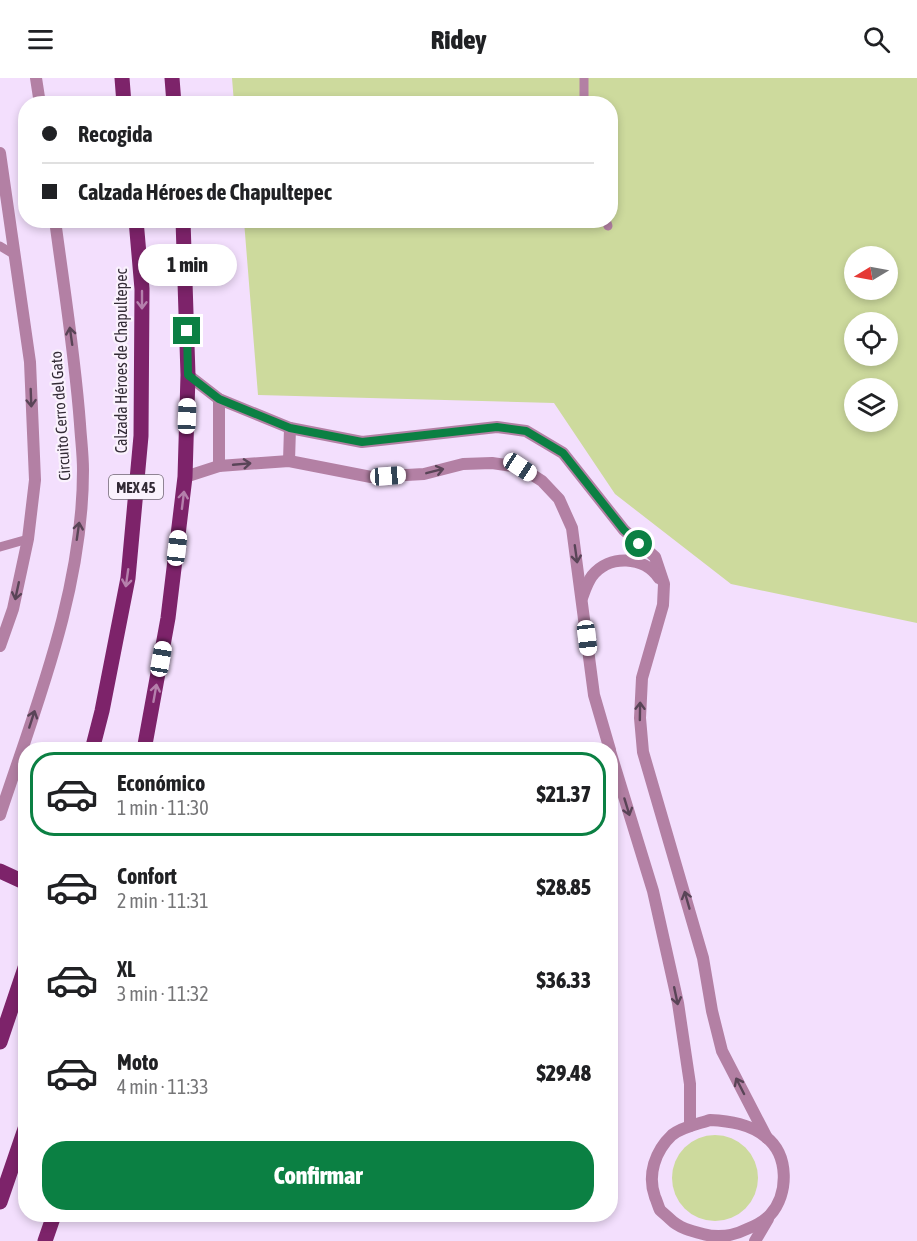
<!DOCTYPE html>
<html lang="es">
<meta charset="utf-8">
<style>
body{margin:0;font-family:"Asap Condensed",sans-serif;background:#f2f2f2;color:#202124;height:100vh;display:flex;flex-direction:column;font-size:22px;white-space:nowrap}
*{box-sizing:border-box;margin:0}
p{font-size:20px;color:#757577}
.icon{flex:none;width:33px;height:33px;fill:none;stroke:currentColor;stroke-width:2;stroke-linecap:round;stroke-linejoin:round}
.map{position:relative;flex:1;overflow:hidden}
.panel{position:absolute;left:18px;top:664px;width:600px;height:480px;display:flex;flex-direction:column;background:#fff;border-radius:24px;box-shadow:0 3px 9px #0003}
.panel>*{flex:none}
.banner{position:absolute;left:18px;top:18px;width:600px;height:132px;border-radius:24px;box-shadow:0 3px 9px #0003;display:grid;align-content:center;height:132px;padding:0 24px;background:#fff}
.needle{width:39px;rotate:260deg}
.fabs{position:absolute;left:844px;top:168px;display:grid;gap:12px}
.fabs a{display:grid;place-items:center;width:54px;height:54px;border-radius:50%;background:#fff;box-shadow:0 3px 9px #0003;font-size:30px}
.end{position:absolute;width:27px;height:27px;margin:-14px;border:8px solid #0b8043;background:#fff;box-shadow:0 0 0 3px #fff}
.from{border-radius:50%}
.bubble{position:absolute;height:42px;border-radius:21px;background:#fff;box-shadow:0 3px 9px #0003;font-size:20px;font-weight:800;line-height:42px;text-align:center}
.car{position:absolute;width:18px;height:36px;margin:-18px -9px;border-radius:8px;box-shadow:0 0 4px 2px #0007;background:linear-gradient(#fff 24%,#345 0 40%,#fff 0 76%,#345 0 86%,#fff 0)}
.banner b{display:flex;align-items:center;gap:21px;height:57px;font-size:22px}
.banner b+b{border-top:2px solid #e0e0e0}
.banner i{width:15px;height:15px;background:#202124}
ul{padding:10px 0 0;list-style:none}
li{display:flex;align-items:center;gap:18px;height:84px;margin:0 12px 9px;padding:0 12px;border:3px solid transparent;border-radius:24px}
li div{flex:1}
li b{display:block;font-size:22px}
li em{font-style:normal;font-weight:800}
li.on{border-color:#0b8043}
li>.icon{width:54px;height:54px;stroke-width:1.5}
.primary-button{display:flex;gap:12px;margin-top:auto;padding:12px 24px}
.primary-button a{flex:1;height:69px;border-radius:24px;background:#0b8043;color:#fff;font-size:24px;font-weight:800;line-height:69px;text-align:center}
header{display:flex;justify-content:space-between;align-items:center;height:78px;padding:0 24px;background:#fff;font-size:27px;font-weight:800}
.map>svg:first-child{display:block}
.green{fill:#cdda9d;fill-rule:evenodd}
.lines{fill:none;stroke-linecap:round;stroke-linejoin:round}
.service{stroke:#b380a4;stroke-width:9}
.minor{stroke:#b380a4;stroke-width:12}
.tertiary{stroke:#b380a4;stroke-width:12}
.primary{stroke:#7d236a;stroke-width:15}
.oneway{stroke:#b580ac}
.oneway2{stroke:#594457}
.route{stroke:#0b8043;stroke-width:8}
.labels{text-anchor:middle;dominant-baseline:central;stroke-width:4.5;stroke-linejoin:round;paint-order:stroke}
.shield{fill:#faf2fd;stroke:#6f6772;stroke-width:1.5}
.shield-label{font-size:15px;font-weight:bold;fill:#332b36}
.street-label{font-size:16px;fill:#332b36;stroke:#faf2fd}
</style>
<header><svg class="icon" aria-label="menu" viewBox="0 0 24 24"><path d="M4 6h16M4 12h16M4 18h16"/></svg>Ridey<svg class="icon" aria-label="search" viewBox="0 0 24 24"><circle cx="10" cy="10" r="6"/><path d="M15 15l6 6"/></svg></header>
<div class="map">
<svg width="917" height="1163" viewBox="0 0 917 1163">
<rect width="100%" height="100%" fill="#f3dffd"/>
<g class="green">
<path d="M232,0H917V545L731,506L615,416L554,325L258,317L244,143L610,142V26L234,25ZM855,178H888V212H855ZM855,244H888V278H855ZM855,310H888V344H855Z"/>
<circle cx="715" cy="1100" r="43"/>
</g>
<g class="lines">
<g class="service">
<polyline points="584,26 584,0"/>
<polyline points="606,142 608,148"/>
<polyline points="0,168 15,177"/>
<polyline points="0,469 28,461"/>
</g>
<g class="minor">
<polyline points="188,297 219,321 290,350 362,364 497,349 526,353 563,375 624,452 655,479 664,506 663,527 642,600 640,640 643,674 703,880 712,933 722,973 767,1060"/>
<polyline points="219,321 219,388"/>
<polyline points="289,383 290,350"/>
<polyline points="185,399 219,388 289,383 371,399 424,396 463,386 492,385 520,389 542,403 559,421 572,450 594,617 610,672"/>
<path d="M582,520C585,512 587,505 592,498C609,476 644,478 659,500"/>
<polyline points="610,673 653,813 678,925 690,1006 690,1048"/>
<path d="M710,1042C730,1043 750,1046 766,1059C789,1077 789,1116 770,1137C764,1143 755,1148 747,1151C733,1158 718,1160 703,1156C691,1153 679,1150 670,1141C667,1138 663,1135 660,1132C658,1128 657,1123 655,1119C647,1097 655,1073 672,1057C682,1049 698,1046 710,1042Z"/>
<polyline points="755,1163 768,1141"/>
</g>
<g class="tertiary">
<polyline points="36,0 40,26"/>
<polyline points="0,75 30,284 35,402 28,461 13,531 0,568"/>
<path d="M0,737C37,625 83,512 83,392C83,377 81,362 80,346C75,278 64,210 55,142"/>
</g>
<g class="primary">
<polyline points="122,0 124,26"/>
<polyline points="172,0 174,26"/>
<polyline points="92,672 102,633 128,500 141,358 142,211 136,142"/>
<polyline points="144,672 168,540 185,399 188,297 183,142"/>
<polyline points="0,793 26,805"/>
<polyline points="0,964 26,887"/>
<polyline points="0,1124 26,1048"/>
<polyline points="45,1163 54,1137"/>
</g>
</g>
<defs><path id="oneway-shaft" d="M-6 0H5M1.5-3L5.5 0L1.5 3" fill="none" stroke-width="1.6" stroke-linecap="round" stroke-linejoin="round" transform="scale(1.5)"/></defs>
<g class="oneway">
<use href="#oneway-shaft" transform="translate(142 222) rotate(90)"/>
<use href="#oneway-shaft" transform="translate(183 422) rotate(-83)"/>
<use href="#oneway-shaft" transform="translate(127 500) rotate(98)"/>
<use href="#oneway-shaft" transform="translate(155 615) rotate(-80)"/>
</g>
<g class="oneway2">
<use href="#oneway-shaft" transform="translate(71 258) rotate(-98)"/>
<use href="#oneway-shaft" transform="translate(31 320) rotate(88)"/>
<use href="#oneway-shaft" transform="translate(242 386) rotate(-5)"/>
<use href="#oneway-shaft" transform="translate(435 393) rotate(-14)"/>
<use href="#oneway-shaft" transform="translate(78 453) rotate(-82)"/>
<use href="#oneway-shaft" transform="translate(576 476) rotate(82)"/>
<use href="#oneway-shaft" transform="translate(17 513) rotate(102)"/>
<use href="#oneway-shaft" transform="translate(640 633) rotate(-89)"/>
<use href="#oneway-shaft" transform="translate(32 641) rotate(-72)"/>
<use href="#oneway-shaft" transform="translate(627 729) rotate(73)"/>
<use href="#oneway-shaft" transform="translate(687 822) rotate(-106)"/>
<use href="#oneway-shaft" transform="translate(676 918) rotate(78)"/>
<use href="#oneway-shaft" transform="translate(740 1008) rotate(-117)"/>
</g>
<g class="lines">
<polyline class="route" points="187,253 188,297 219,321 290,350 362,364 497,349 526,353 563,375 624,452 639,466"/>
</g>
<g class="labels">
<rect class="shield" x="109" y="397" width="54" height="24" rx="4.5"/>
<g class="shield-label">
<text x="136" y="409">MEX 45</text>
</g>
<g class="street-label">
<text transform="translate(121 283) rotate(-90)">Calzada Héroes de Chapultepec</text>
<text transform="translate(60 338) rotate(-94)">Circuito Cerro del Gato</text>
</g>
</g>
</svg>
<div class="fabs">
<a><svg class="needle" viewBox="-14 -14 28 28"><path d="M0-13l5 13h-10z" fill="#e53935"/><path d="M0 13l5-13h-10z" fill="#757577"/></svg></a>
<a><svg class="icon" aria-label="locate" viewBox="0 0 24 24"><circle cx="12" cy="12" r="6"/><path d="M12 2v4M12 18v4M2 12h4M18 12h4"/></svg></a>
<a><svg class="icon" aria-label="layers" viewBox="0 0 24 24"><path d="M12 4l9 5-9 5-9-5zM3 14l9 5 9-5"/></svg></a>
</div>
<i class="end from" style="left:639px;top:466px"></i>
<i class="end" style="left:187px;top:253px"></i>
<div class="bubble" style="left:138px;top:166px;width:99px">1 min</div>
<i class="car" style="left:187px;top:338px;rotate:2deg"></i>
<i class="car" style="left:520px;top:389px;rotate:123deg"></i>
<i class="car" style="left:388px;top:398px;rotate:86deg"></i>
<i class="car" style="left:177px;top:470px;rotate:7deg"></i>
<i class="car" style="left:587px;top:560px;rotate:173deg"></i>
<i class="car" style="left:161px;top:581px;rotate:10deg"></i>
<div class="banner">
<b><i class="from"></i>Recogida</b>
<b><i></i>Calzada Héroes de Chapultepec</b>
</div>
<section class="panel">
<ul>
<li class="on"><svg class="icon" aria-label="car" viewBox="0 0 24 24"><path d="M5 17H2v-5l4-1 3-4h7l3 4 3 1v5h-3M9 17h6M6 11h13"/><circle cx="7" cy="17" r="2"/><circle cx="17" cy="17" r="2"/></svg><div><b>Económico</b><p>1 min · 11:30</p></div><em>$21.37</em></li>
<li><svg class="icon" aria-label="car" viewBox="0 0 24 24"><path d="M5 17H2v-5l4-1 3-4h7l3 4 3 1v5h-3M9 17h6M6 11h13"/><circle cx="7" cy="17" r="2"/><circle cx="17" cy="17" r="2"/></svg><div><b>Confort</b><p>2 min · 11:31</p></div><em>$28.85</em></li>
<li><svg class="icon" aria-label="car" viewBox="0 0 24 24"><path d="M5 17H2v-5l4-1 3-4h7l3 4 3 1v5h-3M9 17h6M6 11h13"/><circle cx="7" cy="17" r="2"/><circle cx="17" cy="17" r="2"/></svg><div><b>XL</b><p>3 min · 11:32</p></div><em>$36.33</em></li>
<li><svg class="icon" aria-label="car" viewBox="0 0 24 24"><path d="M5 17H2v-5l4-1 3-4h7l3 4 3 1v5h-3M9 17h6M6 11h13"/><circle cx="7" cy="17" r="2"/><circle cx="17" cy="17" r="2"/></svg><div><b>Moto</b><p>4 min · 11:33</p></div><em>$29.48</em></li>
</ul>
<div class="primary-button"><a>Confirmar</a></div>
</section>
</div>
